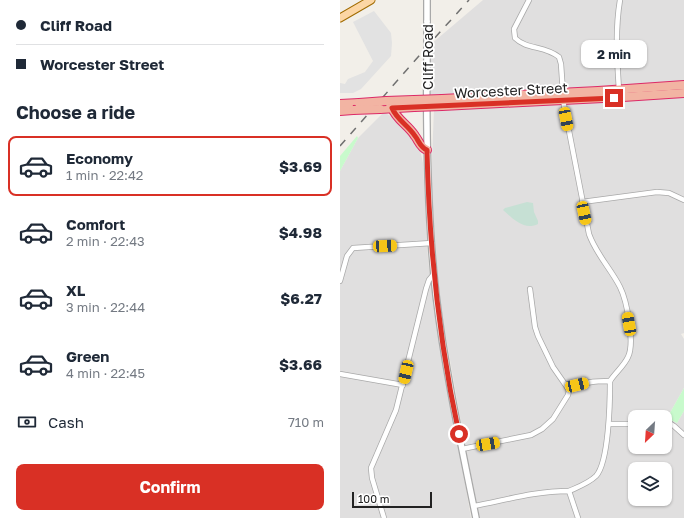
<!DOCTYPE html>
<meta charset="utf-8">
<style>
body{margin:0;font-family:"Golos Text",sans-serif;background:#f6f6f7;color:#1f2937;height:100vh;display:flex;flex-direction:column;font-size:15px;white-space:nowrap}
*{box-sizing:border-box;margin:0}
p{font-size:13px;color:#747a83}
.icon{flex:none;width:22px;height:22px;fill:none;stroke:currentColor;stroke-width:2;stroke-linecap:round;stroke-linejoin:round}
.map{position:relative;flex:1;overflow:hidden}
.side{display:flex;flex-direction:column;background:#fff;width:340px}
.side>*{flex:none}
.banner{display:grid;align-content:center;height:88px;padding:0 16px;background:#fff}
.needle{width:26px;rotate:205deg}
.tools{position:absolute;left:288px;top:410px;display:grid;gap:8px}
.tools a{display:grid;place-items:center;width:44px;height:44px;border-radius:8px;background:#fff;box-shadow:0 1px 3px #0004;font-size:20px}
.scale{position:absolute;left:12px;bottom:10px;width:80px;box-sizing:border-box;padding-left:4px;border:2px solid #222;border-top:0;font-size:11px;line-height:14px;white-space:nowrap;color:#222;-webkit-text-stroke:3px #fff;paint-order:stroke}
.end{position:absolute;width:18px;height:18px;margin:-9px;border:5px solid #d93025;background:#fff;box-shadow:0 0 0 2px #fff}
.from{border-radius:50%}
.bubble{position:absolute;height:28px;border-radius:8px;background:#fff;box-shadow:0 1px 3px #0004;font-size:13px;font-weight:700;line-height:28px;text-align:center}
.car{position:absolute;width:12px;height:24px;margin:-12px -6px;border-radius:5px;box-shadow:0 0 3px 1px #0007;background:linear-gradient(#f5c518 24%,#345 0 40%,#f5c518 0 76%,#345 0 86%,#f5c518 0)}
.banner b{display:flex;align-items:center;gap:14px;height:38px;font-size:15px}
.banner b+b{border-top:1px solid #e0e1e3}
.banner i{width:10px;height:10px;background:#1f2937}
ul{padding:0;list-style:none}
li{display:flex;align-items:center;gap:12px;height:60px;margin:0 8px 6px;padding:0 8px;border:2px solid transparent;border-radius:8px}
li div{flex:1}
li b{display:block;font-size:15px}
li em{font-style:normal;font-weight:700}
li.current{border-color:#d93025}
li>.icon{width:36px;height:36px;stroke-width:1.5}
h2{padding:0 16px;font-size:18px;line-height:48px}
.pay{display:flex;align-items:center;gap:10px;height:44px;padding:0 16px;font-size:15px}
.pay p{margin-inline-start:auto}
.primary-button{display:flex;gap:8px;margin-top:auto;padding:8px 16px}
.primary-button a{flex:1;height:46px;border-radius:8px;background:#d93025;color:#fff;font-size:16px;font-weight:700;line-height:46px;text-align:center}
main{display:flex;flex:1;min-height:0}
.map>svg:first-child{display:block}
.residential{fill:#e0dfdf;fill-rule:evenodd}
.wetland{fill:#c6e0d4}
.park{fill:#c8facc}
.parking{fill:#e2e2e2}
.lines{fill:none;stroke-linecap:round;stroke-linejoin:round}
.minor-casing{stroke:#a9a9a9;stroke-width:6}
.tertiary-casing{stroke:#a9a9a9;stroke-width:8}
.primary-casing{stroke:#a06b00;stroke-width:9}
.trunk-casing{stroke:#dc2a67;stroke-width:10}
.minor{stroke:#fff;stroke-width:4.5}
.tertiary{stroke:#fff;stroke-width:5.5}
.primary{stroke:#fcd6a4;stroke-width:7}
.trunk{stroke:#f2b4a3;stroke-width:8}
.rail{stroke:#707070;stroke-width:1.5;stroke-dasharray:8 8;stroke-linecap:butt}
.tertiary-bridge-casing{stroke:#a9a9a9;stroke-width:8;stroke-linecap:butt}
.trunk-bridge-casing{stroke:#dc2a67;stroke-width:10;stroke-linecap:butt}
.tertiary-bridge{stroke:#fff;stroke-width:5.5}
.trunk-bridge{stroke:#f2b4a3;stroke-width:8}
.route{stroke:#d93025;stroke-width:5}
.labels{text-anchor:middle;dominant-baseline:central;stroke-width:3.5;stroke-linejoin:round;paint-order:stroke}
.street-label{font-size:14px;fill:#222;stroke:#fff}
</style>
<main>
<section class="side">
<div class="banner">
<b><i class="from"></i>Cliff Road</b>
<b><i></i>Worcester Street</b>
</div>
<h2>Choose a ride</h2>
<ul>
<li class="current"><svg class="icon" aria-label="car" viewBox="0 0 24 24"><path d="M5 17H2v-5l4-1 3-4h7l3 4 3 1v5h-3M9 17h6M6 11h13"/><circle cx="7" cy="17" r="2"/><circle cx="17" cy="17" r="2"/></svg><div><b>Economy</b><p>1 min · 22:42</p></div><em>$3.69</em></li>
<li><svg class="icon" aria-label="car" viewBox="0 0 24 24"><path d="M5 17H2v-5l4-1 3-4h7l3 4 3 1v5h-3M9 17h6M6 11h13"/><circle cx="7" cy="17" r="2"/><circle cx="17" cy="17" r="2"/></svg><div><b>Comfort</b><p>2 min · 22:43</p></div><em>$4.98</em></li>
<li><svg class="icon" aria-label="car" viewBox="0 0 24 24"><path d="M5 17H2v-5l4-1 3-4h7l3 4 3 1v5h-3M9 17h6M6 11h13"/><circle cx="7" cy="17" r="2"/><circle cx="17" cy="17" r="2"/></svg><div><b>XL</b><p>3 min · 22:44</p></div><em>$6.27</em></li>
<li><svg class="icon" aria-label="car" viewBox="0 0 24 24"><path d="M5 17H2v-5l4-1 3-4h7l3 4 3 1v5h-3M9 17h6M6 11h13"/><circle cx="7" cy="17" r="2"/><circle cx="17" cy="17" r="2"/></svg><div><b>Green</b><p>4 min · 22:45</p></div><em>$3.66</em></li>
</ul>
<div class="pay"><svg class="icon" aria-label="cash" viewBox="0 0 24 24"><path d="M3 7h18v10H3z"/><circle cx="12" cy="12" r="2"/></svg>Cash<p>710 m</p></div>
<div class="primary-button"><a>Confirm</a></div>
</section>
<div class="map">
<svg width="344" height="518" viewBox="0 0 344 518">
<rect width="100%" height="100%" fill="#f2efe9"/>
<g class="residential">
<polygon points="143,0 344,0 344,81 91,96 90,45"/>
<path d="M344,97V333L341,334L344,339V388L327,418L337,423L344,411V518H140L126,451L100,303L91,183L94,109ZM295,417H325V447H295ZM295,469H325V499H295Z"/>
<polygon points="44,112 55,119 72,135 80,150 83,163 88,259 93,295 131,518 0,518 0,171 18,138"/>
</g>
<path class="wetland" d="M187,202L193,203L194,212L198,221V224C184,231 172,218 163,210L165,208Z"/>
<g class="park">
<polygon points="17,136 18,138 0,171 0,156"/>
<polygon points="344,388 344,411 337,423 327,418"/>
</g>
<polygon class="parking" points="34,11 51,33 52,43 51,56 21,89 13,93 0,93 0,83 5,84 8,79 25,72 33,61 13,22"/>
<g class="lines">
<defs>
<g id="minor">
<path d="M189,0L174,29L175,38C187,50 204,45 219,57L221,64L223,93"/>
<path d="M279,90C277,60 275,30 280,0"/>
<path d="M223,100L249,234C256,254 271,269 280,287C287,301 295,343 288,357C284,366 275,373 270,381"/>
<polyline points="242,202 317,192 329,193 344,200"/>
<polyline points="0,281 7,256 13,248 92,243"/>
<polyline points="190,289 195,327 198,336 213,367 229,390"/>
<polyline points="0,374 63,385"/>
<polyline points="325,420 334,426 344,435"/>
<polyline points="269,424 295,424"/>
<path d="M122,449L191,435L202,429L213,419L228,395L229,390C242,382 255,381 270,381C270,401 269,462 256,476C249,483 238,487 229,491"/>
<path d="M134,506C166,500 196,491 229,491L238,518"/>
<polyline points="44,518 32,478 31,468 56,410 86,289 89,280 94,274"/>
</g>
<g id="tertiary">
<polyline points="87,0 87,22"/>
<path d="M87,54C86,134 87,215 96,295C105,370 121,444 136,518"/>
</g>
<polyline id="primary" points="0,18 31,0"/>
<g id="trunk">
<polyline points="102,99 258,91 344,85"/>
<polyline points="46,101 74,100"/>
<polyline points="0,104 19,103"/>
<polyline points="102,106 283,97 344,93"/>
<path d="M52,108C57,120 68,125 75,136C79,141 80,147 87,150"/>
<polyline points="40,109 74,107"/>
<polyline points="0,111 13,110"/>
</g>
</defs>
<use href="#minor" class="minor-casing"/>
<use href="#tertiary" class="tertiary-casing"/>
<use href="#primary" class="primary-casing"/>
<use href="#trunk" class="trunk-casing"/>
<use href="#minor" class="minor"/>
<use href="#tertiary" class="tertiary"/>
<use href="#primary" class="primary"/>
<use href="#trunk" class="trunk"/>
<polyline class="rail" points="0,146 100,32 129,0"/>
<defs>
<polyline id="tertiary-bridge" points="87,54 87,22"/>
<g id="trunk-bridge">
<polyline points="74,100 102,99"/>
<polyline points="19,103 46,101"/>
<polyline points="74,107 102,106"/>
<polyline points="13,110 40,109"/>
</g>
</defs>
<use href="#tertiary-bridge" class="tertiary-bridge-casing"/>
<use href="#trunk-bridge" class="trunk-bridge-casing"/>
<use href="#tertiary-bridge" class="tertiary-bridge"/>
<use href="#trunk-bridge" class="trunk-bridge"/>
</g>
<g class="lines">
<path class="route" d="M119,434C99,341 89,246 87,150C80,147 79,141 75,136C68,125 57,120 52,108L274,98"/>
</g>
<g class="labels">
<g class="street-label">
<text transform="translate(87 57) rotate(-90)">Cliff Road</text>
<text transform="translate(171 90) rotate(-3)">Worcester Street</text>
</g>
</g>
</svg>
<div class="tools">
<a><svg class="needle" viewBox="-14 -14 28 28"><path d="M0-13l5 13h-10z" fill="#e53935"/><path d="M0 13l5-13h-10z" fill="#747a83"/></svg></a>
<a><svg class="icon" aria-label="layers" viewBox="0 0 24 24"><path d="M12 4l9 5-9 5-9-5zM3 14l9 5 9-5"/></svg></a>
</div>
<div class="scale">100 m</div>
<i class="end from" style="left:119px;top:434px"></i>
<i class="end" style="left:274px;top:98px"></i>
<div class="bubble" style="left:241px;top:40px;width:66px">2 min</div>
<i class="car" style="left:226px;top:119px;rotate:169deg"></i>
<i class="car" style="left:244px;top:213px;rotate:168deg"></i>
<i class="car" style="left:45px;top:246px;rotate:87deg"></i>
<i class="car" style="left:289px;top:324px;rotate:350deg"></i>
<i class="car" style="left:66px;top:372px;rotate:193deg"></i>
<i class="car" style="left:237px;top:385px;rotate:77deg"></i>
<i class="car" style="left:148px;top:444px;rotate:80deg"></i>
</div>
</main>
